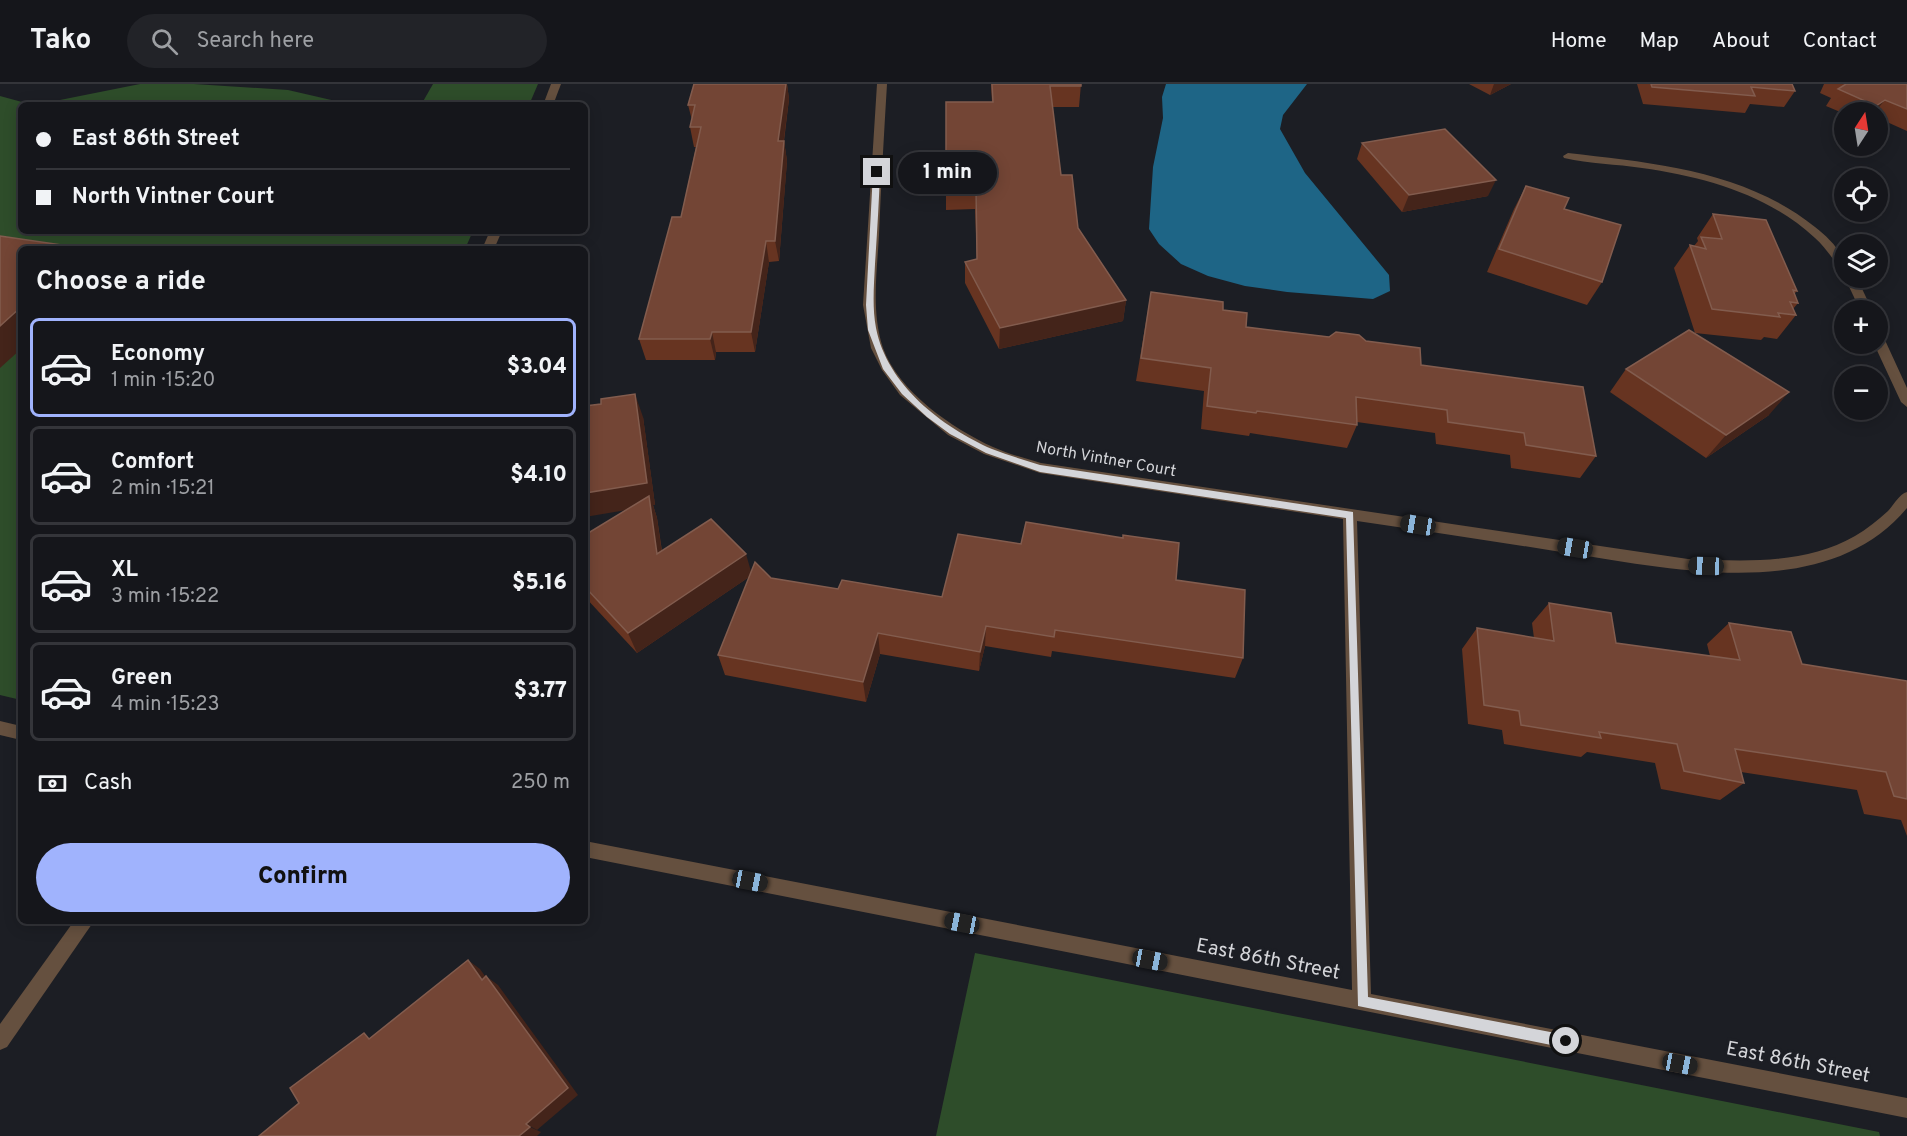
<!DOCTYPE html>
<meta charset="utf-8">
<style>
body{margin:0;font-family:Overpass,sans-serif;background:#222328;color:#f1f3f6;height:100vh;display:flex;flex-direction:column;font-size:22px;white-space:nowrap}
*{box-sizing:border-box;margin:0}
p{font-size:20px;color:#9d9fa3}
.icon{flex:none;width:33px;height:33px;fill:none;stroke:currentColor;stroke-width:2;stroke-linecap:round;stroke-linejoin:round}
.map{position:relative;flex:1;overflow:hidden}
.side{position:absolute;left:18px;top:162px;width:570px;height:678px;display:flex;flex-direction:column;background:#15161b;border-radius:9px;box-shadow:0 3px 15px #0003,0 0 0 2px #34353a}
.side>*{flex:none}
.banner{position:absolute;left:18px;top:18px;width:570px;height:132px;border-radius:9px;box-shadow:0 3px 15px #0003,0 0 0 2px #34353a;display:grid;align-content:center;height:132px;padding:0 18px;background:#15161b}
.needle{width:39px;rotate:12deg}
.buttons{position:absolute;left:1834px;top:18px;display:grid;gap:12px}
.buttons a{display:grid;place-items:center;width:54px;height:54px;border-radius:50%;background:#15161b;box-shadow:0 3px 15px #0003,0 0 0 2px #34353a;font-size:30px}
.end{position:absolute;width:27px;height:27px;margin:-14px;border:8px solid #d4d5d9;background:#111;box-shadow:0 0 0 3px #111}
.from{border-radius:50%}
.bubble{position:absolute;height:42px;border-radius:21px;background:#15161b;box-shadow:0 3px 15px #0003,0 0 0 2px #34353a;font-size:20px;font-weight:800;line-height:42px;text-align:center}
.car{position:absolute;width:18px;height:36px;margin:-18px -9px;border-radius:8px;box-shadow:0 0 4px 2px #0007;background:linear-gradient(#222 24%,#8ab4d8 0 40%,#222 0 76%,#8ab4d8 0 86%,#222 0)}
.banner b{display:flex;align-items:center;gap:21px;height:57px;font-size:22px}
.banner b+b{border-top:2px solid #34353a}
.banner i{width:15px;height:15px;background:#f1f3f6}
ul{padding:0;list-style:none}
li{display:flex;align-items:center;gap:18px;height:99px;margin:0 12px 9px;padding:0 6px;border:3px solid #34353a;border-radius:9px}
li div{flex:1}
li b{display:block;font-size:22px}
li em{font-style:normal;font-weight:800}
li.on{border-color:#a0b3fd}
li>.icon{width:54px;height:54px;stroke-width:1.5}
h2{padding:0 18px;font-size:27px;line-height:72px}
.pay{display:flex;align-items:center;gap:15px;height:66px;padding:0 18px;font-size:22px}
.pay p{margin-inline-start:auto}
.button{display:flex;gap:12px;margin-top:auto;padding:12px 18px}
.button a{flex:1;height:69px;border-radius:36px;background:#a0b3fd;color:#111;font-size:24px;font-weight:800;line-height:69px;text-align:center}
header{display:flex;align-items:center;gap:36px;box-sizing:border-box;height:84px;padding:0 30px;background:#15161b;border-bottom:2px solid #34353a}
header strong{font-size:28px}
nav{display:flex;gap:33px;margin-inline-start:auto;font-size:21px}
.search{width:420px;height:54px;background:#222328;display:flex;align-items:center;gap:15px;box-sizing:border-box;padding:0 21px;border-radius:33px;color:#9d9fa3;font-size:22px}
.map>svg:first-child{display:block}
.green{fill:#2e4d2a}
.water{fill:#1e6586}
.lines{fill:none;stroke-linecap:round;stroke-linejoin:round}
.minor{fill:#65503f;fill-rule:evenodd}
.wall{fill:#673421}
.shaded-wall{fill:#44241a}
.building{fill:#734535;stroke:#825c4e;stroke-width:1.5}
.route{fill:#d4d5d9}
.labels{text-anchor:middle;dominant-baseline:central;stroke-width:6;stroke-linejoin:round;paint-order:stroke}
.street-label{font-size:16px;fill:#d4d5d9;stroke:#1c1e24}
.near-street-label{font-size:20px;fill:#d4d5d9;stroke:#1c1e24}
</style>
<header>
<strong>Tako</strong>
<div class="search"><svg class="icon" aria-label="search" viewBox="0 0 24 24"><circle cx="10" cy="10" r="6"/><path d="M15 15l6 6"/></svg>Search here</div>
<nav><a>Home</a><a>Map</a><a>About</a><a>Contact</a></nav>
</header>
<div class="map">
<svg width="1907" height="1052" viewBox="0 0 1907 1052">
<rect width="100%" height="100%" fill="#1c1e24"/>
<g class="green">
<polygon points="140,0 194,0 288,6 353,21 35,21"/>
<polygon points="433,0 538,0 529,21 421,21"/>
<polygon points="0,12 33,21 21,21 21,147 473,147 465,165 21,165 21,616 0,611"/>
<polygon points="975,869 1879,1048 1880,1052 936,1052"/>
</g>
<polygon class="water" points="1166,0 1307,0 1283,31 1280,45 1305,89 1389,191 1390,207 1373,215 1287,208 1245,202 1208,192 1181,180 1159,160 1149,145 1153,83 1163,34 1162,13"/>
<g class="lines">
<g class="minor">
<polygon points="551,0 561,0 553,21 543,21"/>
<path d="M877,0H887C884,50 881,100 879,151C877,188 871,228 883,264C898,307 953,345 993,363C1008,370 1025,374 1041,379L1688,475C1744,477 1805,481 1855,452C1867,445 1878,436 1888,427C1894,421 1899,410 1907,408V424C1825,522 1669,484 1561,468C1493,457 1425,447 1357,437L1371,910L1907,1014V1034L585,773V757L1352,906L1343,435L1040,389L984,370L948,351L900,311L882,286L871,264L863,221Z"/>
<path d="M1568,69C1655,79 1745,87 1815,143C1829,154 1845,169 1845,187L1841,186C1833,175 1825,163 1815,154C1767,110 1705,93 1642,84C1616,80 1590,80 1564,74L1563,72Z"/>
<polygon points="490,147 502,147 494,165 482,165"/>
<polygon points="1845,194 1857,194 1872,226 1860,226"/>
<polygon points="1878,250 1884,254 1907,304 1907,323 1901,318 1874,260 1878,260"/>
<polygon points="0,637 21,642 21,656 0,651"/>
<polygon points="74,837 94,837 7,963 0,966 0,940"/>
</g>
</g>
<g class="wall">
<polygon points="694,0 787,0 789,15 784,57 787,77 779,177 769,178 755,268 716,268 715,276 646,276 639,255 681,133 696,63 694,63 690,43 692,36 688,21"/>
<polygon points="991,0 1081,0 1079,23 1052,23 1061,91 1078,144 1126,216 1123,237 999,265 965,199 965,178 977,175 975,125 946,126 946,18 992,18"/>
<polygon points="1469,0 1511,0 1490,11"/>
<polygon points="1637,0 1792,0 1795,7 1784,23 1750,20 1745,29 1643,20"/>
<polygon points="1824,0 1907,0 1907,47 1878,34 1878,28 1845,28 1845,30 1826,22 1831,14 1820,9"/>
<polygon points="1362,59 1488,112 1402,128 1357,75"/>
<polygon points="1526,102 1564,125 1602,198 1587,221 1487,188 1514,125"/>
<polygon points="1713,130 1797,207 1794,210 1798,219 1793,225 1796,231 1777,255 1764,253 1761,256 1695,249 1674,184 1690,161 1694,162 1698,157 1697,154"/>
<polygon points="1151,208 1223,226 1246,243 1366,257 1421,281 1596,372 1580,394 1511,384 1510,371 1436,360 1435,349 1357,338 1357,341 1347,364 1250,349 1249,352 1201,345 1204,307 1136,297"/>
<polygon points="1626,285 1769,331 1706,374 1610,308"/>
<polygon points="643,333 655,421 653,421 657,434 662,467 771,494 838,505 942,513 1176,496 1243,574 1235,594 1052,567 1051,573 985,562 979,587 880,570 866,618 725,591 718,571 749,493 637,569 585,513 585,451 626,426"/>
<polygon points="1549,519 1616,559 1710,572 1707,560 1729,539 1802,580 1907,597 1907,752 1901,736 1864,730 1857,706 1741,688 1744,699 1720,716 1661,705 1655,679 1587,668 1581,673 1504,660 1502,646 1468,640 1462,565 1477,544 1534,554 1532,539"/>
</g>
<g class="shaded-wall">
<polygon points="786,0 787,0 789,15 781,77 778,57"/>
<polygon points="1494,0 1511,0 1490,11"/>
<polygon points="1885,16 1875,28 1871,28 1876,22"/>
<polygon points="784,57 787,77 779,177 775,157"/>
<polygon points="1496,96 1488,112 1402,128 1409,111"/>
<polygon points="766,157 769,178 755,268 751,248"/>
<polygon points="62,161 66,165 58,165"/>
<polygon points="1126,216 1123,237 999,265 1000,244"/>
<polygon points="21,223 21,265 0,284 0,242"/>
<polygon points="712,248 716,268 715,276 710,255"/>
<polygon points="1789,308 1769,331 1706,374 1726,351"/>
<polygon points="635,310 643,333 655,421 653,421 657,434 665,491 657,470 650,422 585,433 585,409"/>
<polygon points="746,470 752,491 637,569 628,549"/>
<polygon points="986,542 985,562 979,587 980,568"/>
<polygon points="878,549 880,570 866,618 863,598"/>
<polygon points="468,876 480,885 494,905 482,896"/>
<polygon points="486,892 498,901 578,1011 537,1046 526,1040"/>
<polygon points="530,1043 541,1048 537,1052 519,1052"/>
</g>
<g class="building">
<polygon points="694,0 786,0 778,57 784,57 775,157 766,157 751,248 712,248 710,255 639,255 672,133 681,133 701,43 690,43 695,21 688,21"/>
<polygon points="992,0 1081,0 1081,2 1050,2 1061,91 1072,91 1078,144 1126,216 1000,244 965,178 977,175 976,104 946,105 946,18 993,18"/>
<polygon points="1651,0 1792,0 1795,7 1751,3 1755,12 1652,3"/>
<polygon points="1846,0 1907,0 1907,25 1885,16 1876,22 1838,5"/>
<polygon points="1445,45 1496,96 1409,111 1362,59"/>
<polygon points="1526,102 1569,114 1564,125 1621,141 1602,198 1499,165"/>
<polygon points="1713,130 1766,136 1797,207 1793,206 1798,219 1790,218 1796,231 1778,229 1780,233 1712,225 1690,161 1706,165 1701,153 1722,155"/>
<polygon points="0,152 62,161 58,165 21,165 21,223 0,242"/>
<polygon points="1151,208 1223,218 1223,226 1247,229 1246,243 1329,253 1336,248 1359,251 1366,257 1420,264 1421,281 1583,303 1596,372 1526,361 1524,349 1448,338 1447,326 1356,313 1357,341 1257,327 1256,329 1207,322 1211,284 1141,274"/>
<polygon points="1689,246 1789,308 1726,351 1626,285"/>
<polygon points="635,310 647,399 585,409 585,322 601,320 601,315"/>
<polygon points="649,412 657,470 711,435 746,470 628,549 585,503 585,451"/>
<polygon points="1026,438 1123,454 1123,451 1179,459 1176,496 1245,506 1243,574 1055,546 1054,553 986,542 980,568 878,549 863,598 718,571 755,478 771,494 838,505 842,496 942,513 958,450 1021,460"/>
<polygon points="1549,519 1611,529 1616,559 1740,576 1729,539 1791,548 1802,580 1907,597 1907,715 1894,712 1886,688 1735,665 1744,699 1684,687 1677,660 1599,648 1601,654 1521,641 1519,627 1484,621 1477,544 1554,557"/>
<polygon points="468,876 482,896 486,892 568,1004 526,1040 530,1043 519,1052 259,1052 299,1019 290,1004 364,949 369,955"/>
</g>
<path class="route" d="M877,86L880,88C879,119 877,150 875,180C874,201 872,223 876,244C887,301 942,343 992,365C1008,371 1024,376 1040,381L1353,428L1368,913L1566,951L1571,953L1573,957L1571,962L1566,964L1358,922L1346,434L1040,388L986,369L950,350L927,333L902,310L883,285L868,246L866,221L873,88Z"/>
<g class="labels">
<g class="street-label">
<text transform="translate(1106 376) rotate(10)">North Vintner Court</text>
</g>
<g class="near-street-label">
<text transform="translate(1268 876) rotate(11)">East 86th Street</text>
<text transform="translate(1798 979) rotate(11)">East 86th Street</text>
</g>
</g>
</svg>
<div class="buttons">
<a><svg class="needle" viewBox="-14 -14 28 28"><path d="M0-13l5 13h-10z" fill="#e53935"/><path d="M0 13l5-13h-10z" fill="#9d9fa3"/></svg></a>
<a><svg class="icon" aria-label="locate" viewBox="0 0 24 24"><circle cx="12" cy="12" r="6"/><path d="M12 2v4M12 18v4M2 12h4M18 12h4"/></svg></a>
<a><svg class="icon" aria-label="layers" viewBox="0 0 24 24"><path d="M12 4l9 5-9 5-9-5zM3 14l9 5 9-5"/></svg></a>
<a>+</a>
<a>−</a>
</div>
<i class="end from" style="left:1566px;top:957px"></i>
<i class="end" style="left:877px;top:88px"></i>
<div class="bubble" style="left:898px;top:68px;width:99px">1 min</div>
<i class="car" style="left:1418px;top:441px;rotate:279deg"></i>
<i class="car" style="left:1575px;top:464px;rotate:279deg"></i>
<i class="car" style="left:1706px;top:482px;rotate:272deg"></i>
<i class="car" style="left:750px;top:797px;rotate:101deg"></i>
<i class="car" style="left:962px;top:839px;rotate:281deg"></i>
<i class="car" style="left:1150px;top:876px;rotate:101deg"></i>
<i class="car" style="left:1680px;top:980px;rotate:101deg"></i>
<div class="banner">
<b><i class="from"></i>East 86th Street</b>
<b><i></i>North Vintner Court</b>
</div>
<section class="side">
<h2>Choose a ride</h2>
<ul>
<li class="on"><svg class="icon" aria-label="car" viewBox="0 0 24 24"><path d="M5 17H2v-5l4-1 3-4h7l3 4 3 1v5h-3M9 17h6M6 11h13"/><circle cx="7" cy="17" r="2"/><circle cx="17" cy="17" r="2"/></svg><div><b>Economy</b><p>1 min · 15:20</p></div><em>$3.04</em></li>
<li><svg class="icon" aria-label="car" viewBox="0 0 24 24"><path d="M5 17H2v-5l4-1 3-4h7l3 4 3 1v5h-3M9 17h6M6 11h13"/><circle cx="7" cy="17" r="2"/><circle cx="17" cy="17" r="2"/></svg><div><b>Comfort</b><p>2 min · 15:21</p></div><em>$4.10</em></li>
<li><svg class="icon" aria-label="car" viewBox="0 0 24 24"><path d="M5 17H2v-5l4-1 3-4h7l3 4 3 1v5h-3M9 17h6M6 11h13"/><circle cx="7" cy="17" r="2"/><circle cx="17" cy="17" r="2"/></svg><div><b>XL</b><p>3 min · 15:22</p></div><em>$5.16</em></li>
<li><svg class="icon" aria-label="car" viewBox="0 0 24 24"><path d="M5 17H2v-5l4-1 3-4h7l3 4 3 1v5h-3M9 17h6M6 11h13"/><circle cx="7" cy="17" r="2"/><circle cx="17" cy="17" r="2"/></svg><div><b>Green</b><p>4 min · 15:23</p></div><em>$3.77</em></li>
</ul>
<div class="pay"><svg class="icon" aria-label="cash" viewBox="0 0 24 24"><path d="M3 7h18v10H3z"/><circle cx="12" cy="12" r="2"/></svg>Cash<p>250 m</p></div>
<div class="button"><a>Confirm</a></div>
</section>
</div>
